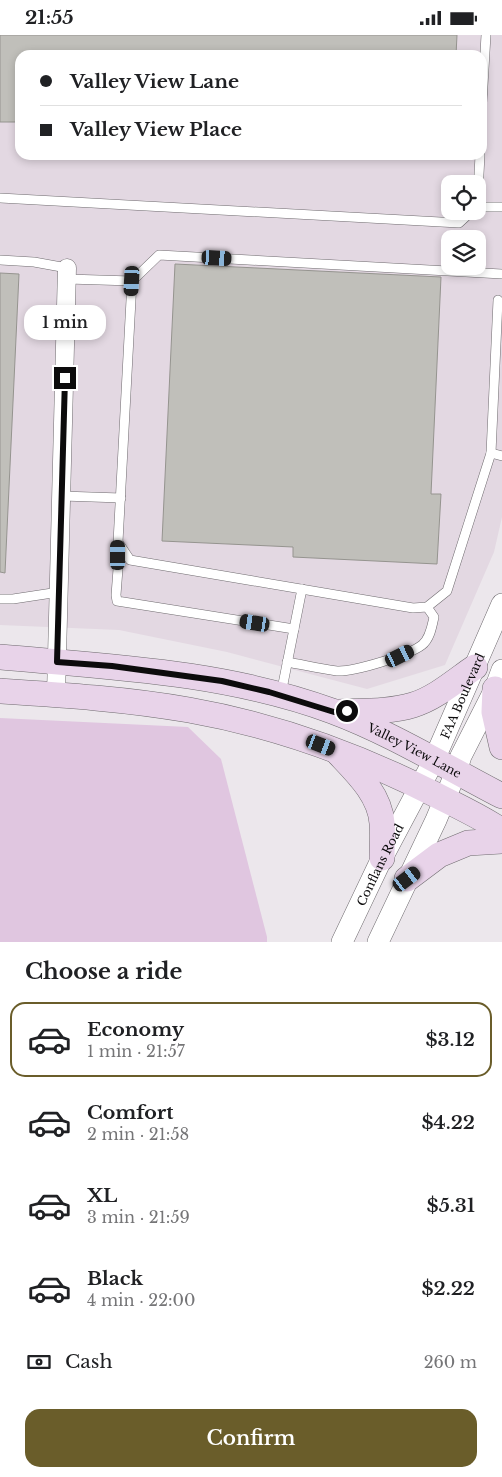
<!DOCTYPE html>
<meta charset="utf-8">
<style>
body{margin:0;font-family:"Libre Baskerville",serif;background:#f6f6f6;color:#202124;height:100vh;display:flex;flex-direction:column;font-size:19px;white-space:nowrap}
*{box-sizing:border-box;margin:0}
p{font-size:16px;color:#757577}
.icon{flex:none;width:28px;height:28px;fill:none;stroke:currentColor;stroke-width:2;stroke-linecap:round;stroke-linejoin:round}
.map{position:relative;height:907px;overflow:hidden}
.drawer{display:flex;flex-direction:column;background:#fff;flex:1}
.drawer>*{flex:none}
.guide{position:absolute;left:15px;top:15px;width:472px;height:110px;border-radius:15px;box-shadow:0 2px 8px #0003;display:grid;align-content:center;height:110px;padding:0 25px;background:#fff}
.buttons{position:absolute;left:441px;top:140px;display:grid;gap:10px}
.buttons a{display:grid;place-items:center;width:45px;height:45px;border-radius:10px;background:#fff;box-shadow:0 2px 8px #0003;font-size:25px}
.end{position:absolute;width:22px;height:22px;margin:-11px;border:6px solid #0c0b0c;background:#fff;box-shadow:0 0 0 2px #fff}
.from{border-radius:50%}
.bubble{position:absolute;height:35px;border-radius:15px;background:#fff;box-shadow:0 2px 8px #0003;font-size:16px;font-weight:600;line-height:35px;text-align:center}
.car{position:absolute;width:15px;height:30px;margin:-15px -8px;border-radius:6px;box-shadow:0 0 4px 1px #0007;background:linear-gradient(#222 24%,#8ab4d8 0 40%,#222 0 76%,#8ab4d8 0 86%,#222 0)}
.guide b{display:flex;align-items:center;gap:18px;height:48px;font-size:19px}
.guide b+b{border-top:1px solid #e0e0e0}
.guide i{width:12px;height:12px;background:#202124}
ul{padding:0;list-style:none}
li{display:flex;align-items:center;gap:15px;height:75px;margin:0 10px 8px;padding:0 15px;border:2px solid transparent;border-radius:15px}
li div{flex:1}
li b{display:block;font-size:19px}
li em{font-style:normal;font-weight:600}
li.on{border-color:#6a5d2a}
li>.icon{width:45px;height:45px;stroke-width:1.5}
h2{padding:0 25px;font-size:22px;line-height:60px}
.pay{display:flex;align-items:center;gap:12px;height:55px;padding:0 25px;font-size:19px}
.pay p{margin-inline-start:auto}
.primary-button{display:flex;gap:10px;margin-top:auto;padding:10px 25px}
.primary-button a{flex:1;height:58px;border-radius:15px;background:#6a5d2a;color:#fff;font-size:20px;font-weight:600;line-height:58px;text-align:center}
.status{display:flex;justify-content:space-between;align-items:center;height:35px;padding:0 25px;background:#fff;direction:ltr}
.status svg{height:14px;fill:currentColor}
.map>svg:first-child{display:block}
.built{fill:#e3d8e2;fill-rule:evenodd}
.green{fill:#e0c6e0}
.building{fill:#c0bfba;stroke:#95948f}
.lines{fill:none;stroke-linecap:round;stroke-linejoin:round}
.service-casing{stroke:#6f6b6f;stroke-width:10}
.minor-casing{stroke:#6f6b6f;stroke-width:19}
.tertiary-casing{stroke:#6f6b6f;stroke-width:22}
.secondary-casing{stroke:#6f6b6f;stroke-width:26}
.service{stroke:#fff;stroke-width:9}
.minor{stroke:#fff;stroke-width:18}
.tertiary{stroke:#fff;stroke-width:21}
.secondary{stroke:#e8d3e9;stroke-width:25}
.route{stroke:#0c0b0c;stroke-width:6}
.labels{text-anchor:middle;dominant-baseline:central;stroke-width:5;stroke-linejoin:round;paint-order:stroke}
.street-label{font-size:12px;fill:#0c0b0c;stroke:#fff}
</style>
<div class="status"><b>21:55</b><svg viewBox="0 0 49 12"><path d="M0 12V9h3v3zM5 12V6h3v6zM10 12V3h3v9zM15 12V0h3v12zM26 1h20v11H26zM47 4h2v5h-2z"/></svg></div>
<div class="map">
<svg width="502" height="907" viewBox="0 0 502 907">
<rect width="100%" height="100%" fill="#ece7ec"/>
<path class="built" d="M0,0H502V482L494,517L445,630L367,654L227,617L119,595L0,590ZM20,20H482V120H20ZM450,149H478V176H450ZM450,204H478V231H450Z"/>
<polygon class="green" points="0,683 188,692 221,724 267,902 267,907 0,907"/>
<g class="building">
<polygon points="0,0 457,0 456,20 20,20 20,87 0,87"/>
<polygon points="175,229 441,242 431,459 441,459 437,529 293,522 293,512 162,506"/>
<polygon points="0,238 19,239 5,538 0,537"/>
</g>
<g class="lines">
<defs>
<g id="service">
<polyline points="482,68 486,0"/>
<polyline points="478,158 480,120"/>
<polyline points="0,163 459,188 472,176"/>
<polyline points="478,172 502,172"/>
<polyline points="0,225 34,227 67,233"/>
<polyline points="67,244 132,246 159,220 502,239"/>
<polyline points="132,246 118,507 130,525 413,573 427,572 447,556 491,418 498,265"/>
<polyline points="491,418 502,421"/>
<polyline points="62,461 121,463"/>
<polyline points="118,508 118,534 116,560 117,566 294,594"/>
<polyline points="0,564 13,564 59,557"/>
<path d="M287,627C304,630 321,634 337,636C354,637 409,620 422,610C430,604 432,591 434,582L427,572"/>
<polyline points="281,659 302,554"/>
</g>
<polyline id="minor" points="56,660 67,233"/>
<g id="tertiary">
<path id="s1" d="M342,907L382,823L434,725L502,569"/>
<polyline points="378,907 436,785 456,737 461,721 495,654 502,635"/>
</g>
<g id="secondary">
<path id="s2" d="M0,622C112,632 226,637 332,676C391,698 446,732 502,761"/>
<polyline points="495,654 494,677 502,712"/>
<path d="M0,656C63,660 127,664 189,675C274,690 355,719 432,758C455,770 480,781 502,796"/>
<path d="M339,677C363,676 390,677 413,670C436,663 456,645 475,632"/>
<path d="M339,719C357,738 380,760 382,788C383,799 382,812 382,823"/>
<polyline points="407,844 439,820 468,808 502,806"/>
</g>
</defs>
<use href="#service" class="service-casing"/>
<use href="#minor" class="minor-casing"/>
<use href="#tertiary" class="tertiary-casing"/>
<use href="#secondary" class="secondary-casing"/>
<use href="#service" class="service"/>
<use href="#minor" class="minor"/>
<use href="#tertiary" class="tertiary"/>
<use href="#secondary" class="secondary"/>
</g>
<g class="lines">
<polyline class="route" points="65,343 57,627 112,631 222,646 269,657 334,677 347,676"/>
</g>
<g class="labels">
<g class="street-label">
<text stroke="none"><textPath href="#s1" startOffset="274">FAA Boulevard</textPath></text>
<text stroke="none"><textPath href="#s2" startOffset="429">Valley View Lane</textPath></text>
<text stroke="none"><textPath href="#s1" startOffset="86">Conflans Road</textPath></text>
</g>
</g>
</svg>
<div class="buttons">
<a><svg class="icon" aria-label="locate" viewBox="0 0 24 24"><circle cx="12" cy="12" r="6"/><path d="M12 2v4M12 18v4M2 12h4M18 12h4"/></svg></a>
<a><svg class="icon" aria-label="layers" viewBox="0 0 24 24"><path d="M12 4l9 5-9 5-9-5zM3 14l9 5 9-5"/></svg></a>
</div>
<i class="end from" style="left:347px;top:676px"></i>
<i class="end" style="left:65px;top:343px"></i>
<div class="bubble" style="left:24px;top:270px;width:82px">1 min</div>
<i class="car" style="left:217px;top:223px;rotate:93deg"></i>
<i class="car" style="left:132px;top:246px;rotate:183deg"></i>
<i class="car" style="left:118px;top:520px;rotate:0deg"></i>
<i class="car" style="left:255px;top:588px;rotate:279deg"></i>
<i class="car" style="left:400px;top:621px;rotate:64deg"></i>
<i class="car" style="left:321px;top:710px;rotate:111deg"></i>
<i class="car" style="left:407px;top:844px;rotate:53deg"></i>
<div class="guide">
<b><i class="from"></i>Valley View Lane</b>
<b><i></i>Valley View Place</b>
</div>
</div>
<section class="drawer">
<h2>Choose a ride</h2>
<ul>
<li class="on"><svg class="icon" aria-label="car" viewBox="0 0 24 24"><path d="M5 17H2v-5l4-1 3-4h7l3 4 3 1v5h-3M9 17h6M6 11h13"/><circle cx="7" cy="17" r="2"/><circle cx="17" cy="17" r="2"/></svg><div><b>Economy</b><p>1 min · 21:57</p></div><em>$3.12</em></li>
<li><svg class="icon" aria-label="car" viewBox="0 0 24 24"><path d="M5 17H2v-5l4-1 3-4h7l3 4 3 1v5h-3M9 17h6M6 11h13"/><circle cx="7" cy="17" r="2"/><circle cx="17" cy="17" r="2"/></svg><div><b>Comfort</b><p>2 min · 21:58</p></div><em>$4.22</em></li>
<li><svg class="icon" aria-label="car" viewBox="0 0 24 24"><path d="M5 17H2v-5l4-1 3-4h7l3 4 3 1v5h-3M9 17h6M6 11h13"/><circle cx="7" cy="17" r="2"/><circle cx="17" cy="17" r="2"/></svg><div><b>XL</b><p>3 min · 21:59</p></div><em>$5.31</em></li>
<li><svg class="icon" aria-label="car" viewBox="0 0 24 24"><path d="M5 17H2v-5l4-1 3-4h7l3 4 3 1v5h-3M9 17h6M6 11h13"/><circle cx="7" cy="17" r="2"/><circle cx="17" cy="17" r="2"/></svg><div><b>Black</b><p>4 min · 22:00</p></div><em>$2.22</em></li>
</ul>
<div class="pay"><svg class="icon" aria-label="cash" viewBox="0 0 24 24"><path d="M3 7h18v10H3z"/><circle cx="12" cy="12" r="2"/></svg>Cash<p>260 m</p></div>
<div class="primary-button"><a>Confirm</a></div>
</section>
